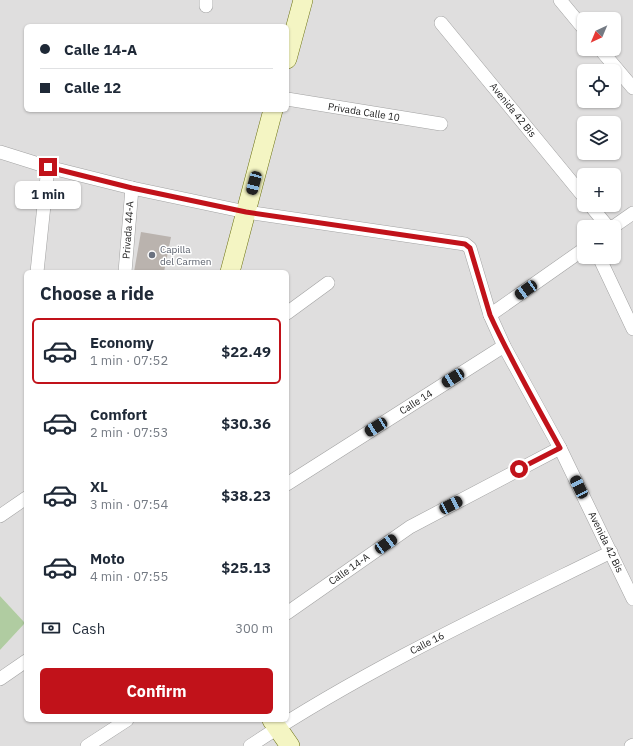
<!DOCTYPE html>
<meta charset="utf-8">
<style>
body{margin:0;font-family:"IBM Plex Sans",sans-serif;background:#f6f6f7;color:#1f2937;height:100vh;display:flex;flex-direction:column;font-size:15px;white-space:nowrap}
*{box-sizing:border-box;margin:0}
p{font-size:13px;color:#747a83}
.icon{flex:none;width:22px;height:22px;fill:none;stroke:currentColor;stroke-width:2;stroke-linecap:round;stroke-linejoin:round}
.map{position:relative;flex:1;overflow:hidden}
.sheet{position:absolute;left:24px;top:270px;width:265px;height:452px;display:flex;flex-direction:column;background:#fff;border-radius:6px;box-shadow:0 1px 3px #0004}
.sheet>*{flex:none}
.hud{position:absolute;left:24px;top:24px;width:265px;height:88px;border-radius:6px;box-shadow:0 1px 3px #0004;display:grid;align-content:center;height:88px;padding:0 16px;background:#fff}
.needle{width:26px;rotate:224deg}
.tools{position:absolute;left:577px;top:12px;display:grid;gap:8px}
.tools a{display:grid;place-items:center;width:44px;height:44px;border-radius:6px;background:#fff;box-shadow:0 1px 3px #0004;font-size:20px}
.end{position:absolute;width:18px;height:18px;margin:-9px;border:5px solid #c1121a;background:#fff;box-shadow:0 0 0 2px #fff}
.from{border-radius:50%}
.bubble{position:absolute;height:28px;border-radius:6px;background:#fff;box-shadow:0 1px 3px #0004;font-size:13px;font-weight:700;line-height:28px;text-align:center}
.car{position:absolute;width:12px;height:24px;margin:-12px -6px;border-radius:5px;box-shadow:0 0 3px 1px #0007;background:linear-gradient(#222 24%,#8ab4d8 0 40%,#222 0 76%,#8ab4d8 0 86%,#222 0)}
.hud b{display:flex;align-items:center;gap:14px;height:38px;font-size:15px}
.hud b+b{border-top:1px solid #e0e1e3}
.hud i{width:10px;height:10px;background:#1f2937}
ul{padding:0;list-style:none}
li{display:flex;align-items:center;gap:12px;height:66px;margin:0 8px 6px;padding:0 8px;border:2px solid transparent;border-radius:6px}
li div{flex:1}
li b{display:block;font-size:15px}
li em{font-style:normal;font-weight:700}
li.current{border-color:#c1121a}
li>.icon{width:36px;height:36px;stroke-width:1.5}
h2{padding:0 16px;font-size:18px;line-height:48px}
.pay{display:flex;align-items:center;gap:10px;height:44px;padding:0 16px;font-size:15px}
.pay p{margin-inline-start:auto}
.button{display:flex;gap:8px;margin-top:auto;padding:8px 16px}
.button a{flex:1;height:46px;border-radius:6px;background:#c1121a;color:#fff;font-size:16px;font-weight:700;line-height:46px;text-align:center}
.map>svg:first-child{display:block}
.residential{fill:#dfdede;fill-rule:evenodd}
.forest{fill:#b0cca1}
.building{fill:#bab3ae}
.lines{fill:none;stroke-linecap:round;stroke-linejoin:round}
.street-casing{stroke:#a2a2a2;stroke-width:14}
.secondary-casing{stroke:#6b710f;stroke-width:20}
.street{stroke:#fff;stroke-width:13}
.secondary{stroke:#f4f5c3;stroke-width:19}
.route{stroke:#c1121a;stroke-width:5}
.worship-dot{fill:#6b7280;stroke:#fff;stroke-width:1.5}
.labels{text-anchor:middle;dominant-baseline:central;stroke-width:3;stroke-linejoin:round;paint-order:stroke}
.street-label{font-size:10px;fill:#212121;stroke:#fff}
.worship-label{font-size:10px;fill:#5b616d;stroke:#fff;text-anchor:start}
</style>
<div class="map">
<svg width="633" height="746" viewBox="0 0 633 746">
<rect width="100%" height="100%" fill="#f1eee9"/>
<path class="residential" d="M0,0H633V746H0V650L25,623L0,596ZM584,19H614V49H584ZM26,26H287V110H26ZM584,71H614V101H584ZM584,123H614V153H584ZM584,175H614V205H584ZM584,227H614V257H584ZM26,272H287V720H26Z"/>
<polygon class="forest" points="0,596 25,623 0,650"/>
<polygon class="building" points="141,232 171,237 164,272 134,272"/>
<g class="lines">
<defs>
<g id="street">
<polyline points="560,0 584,29"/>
<polyline points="206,6 206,0"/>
<polyline points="441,23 584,197"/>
<polyline points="600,49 633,88"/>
<polyline points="287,99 441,124"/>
<polyline points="0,152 48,167 132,188 246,212 465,244 470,248 490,315 504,346 560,448 633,599"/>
<polyline points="590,205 608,227"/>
<polyline points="613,227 633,213"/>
<polyline points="599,257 633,329"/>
<polyline points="37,272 48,167"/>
<polyline points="125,272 132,188"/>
<polyline points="287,313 328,283"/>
<polyline points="490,315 584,249"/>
<polyline points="287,484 504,346"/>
<polyline points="0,516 26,498"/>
<polyline points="287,613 410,527 560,448"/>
<polyline points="0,679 26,661"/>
<polyline points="87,746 127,720"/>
<path d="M250,746C364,670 489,612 611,552"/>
<polyline points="631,746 633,745"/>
</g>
<g id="secondary">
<polyline points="287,59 303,0"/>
<polyline points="230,272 273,110"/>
<polyline points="272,720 290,746"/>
</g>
</defs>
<use href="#street" class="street-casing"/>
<use href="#secondary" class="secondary-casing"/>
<use href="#street" class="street"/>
<use href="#secondary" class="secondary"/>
</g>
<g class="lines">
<path class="route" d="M48,167L132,188L246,212L465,244L470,248L490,315C511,361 536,404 560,448L519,469"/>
</g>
<circle class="worship-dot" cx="152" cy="255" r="4"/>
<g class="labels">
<g class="street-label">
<text transform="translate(513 110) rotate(51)">Avenida 42 Bis</text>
<text transform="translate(364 112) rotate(9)">Privada Calle 10</text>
<text transform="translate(128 230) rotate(-86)">Privada 44-A</text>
<text transform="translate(416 402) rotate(-32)">Calle 14</text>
<text transform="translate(606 542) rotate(64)">Avenida 42 Bis</text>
<text transform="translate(349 569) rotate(-35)">Calle 14-A</text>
<text transform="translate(427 643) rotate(-27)">Calle 16</text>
</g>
<g class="worship-label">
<text x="160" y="249">Capilla<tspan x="160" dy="12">del Carmen</tspan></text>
</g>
</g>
</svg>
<div class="tools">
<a><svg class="needle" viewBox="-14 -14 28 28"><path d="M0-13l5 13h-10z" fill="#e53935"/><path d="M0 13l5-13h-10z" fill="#747a83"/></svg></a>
<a><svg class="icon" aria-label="locate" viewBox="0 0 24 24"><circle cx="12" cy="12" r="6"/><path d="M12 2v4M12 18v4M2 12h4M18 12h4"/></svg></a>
<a><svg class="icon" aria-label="layers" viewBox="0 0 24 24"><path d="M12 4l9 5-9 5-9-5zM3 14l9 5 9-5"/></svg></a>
<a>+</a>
<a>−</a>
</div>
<i class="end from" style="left:519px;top:469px"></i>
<i class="end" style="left:48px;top:167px"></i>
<div class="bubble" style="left:15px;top:181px;width:66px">1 min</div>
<i class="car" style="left:254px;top:183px;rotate:195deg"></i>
<i class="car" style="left:526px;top:290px;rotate:235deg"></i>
<i class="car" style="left:453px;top:378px;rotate:238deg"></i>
<i class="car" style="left:376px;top:427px;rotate:238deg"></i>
<i class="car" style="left:579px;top:487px;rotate:334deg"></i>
<i class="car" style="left:451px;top:505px;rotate:63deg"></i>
<i class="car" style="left:386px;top:544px;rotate:55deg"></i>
<div class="hud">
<b><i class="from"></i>Calle 14-A</b>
<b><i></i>Calle 12</b>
</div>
<section class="sheet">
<h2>Choose a ride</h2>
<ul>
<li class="current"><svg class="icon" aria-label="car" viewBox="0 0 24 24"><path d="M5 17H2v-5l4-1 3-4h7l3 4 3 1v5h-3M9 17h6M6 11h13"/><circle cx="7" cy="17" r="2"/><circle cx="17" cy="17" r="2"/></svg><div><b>Economy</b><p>1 min · 07:52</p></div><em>$22.49</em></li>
<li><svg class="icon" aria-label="car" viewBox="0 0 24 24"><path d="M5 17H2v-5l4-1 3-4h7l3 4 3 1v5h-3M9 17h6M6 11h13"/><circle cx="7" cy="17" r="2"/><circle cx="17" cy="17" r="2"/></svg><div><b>Comfort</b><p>2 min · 07:53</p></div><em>$30.36</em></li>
<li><svg class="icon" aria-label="car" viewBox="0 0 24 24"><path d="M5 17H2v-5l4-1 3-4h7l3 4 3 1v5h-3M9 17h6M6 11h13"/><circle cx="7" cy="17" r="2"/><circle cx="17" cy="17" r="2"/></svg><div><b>XL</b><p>3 min · 07:54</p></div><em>$38.23</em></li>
<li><svg class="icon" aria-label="car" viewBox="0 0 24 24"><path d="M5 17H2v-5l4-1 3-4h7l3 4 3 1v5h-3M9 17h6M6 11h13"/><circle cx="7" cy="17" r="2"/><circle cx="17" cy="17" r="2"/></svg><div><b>Moto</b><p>4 min · 07:55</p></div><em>$25.13</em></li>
</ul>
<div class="pay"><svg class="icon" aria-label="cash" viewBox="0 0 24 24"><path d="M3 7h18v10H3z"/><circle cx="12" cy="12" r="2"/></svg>Cash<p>300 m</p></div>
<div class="button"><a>Confirm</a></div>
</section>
</div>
